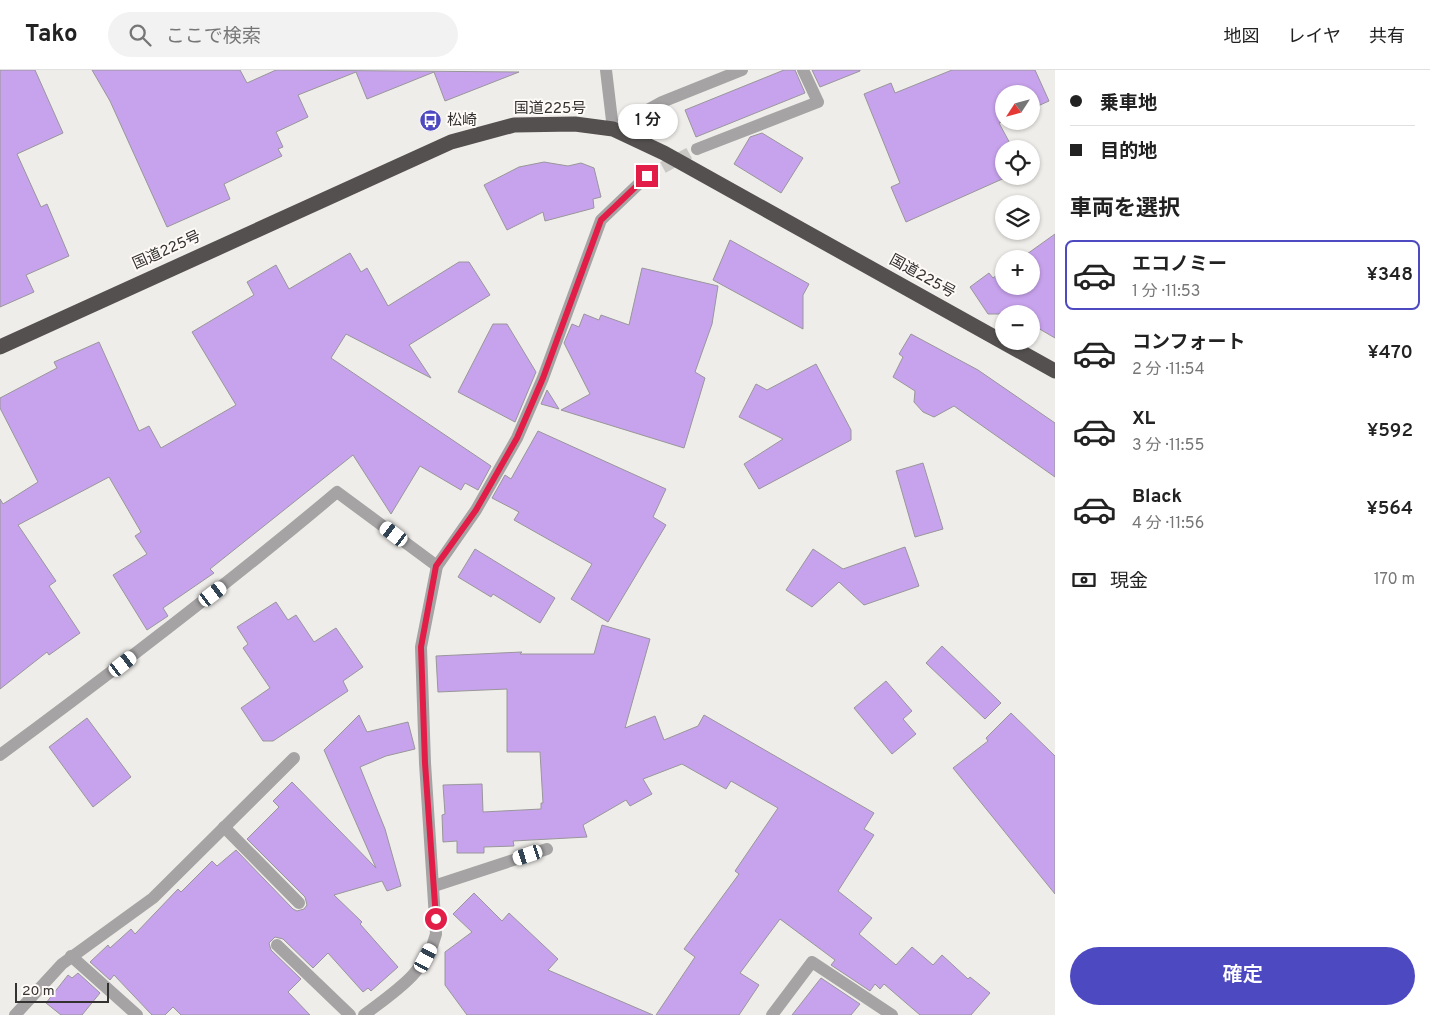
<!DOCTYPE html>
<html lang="ja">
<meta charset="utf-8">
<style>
body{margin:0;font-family:Overpass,"Noto Sans JP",sans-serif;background:#f2f2f2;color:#222;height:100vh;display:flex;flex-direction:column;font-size:19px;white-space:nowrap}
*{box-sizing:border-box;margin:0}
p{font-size:16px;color:#767676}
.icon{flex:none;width:28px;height:28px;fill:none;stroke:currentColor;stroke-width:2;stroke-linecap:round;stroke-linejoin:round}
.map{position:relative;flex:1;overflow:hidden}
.drawer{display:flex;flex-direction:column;background:#fff;width:375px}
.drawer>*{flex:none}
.top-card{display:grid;align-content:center;height:110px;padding:0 15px;background:#fff}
.needle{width:32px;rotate:234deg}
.fabs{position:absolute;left:995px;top:15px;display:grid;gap:10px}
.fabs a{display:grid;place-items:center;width:45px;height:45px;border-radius:50%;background:#fff;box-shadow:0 1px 4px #0004;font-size:25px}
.scale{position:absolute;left:15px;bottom:12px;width:94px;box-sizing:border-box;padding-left:5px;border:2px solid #333231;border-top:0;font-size:14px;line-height:18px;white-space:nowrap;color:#333231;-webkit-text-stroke:4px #fdfaf7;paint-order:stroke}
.end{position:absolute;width:22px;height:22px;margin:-11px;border:6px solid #e11d48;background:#fff;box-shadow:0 0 0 2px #fff}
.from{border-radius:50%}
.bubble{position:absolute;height:35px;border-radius:18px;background:#fff;box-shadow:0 1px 4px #0004;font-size:16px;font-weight:600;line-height:35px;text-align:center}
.car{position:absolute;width:15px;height:30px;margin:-15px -8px;border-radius:6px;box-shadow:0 0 4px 1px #0007;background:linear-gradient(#fff 24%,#345 0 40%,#fff 0 76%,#345 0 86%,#fff 0)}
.top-card b{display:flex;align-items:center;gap:18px;height:48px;font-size:19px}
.top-card b+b{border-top:1px solid #e0e0e0}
.top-card i{width:12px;height:12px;background:#222}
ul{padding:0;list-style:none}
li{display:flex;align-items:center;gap:15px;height:70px;margin:0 10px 8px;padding:0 5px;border:2px solid transparent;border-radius:8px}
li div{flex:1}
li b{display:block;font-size:19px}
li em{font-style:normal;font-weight:600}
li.on{border-color:#4d49c0}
li>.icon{width:45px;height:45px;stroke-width:1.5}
h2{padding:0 15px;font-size:22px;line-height:60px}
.pay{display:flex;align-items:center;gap:12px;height:55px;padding:0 15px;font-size:19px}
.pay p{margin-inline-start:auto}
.cta{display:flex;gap:10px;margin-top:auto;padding:10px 15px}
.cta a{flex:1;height:58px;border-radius:30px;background:#4d49c0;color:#fff;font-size:20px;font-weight:600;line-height:58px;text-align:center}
header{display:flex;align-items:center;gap:30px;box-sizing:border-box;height:70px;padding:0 25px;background:#fff;border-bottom:1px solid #e0e0e0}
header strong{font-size:24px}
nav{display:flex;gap:28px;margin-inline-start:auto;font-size:18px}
.search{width:350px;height:45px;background:#f2f2f2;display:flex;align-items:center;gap:12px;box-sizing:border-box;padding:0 18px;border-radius:28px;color:#767676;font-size:19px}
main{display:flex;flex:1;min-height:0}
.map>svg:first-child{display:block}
.building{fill:#c8a3ed;stroke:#98969a}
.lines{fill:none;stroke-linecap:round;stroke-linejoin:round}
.minor-tunnel{stroke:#c9c8c4;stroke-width:12;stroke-dasharray:12 6;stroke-linecap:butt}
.minor{stroke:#a5a3a3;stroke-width:12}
.highway{stroke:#545050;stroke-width:15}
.route{stroke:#e11d48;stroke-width:6}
.labels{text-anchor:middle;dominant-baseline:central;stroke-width:4;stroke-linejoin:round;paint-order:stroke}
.street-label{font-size:15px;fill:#333231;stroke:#fdfaf7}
.poi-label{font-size:15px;fill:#333231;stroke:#fdfaf7;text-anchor:start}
</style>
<header>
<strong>Tako</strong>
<div class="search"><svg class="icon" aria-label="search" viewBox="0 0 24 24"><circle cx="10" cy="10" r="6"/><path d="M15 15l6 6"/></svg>ここで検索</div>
<nav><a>地図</a><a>レイヤ</a><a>共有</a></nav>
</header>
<main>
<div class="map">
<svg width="1055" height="945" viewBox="0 0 1055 945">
<rect width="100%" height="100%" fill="#efede9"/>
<g class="building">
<polygon points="0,0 35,0 63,63 17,84 41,137 47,134 69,186 26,205 34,222 0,237"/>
<polygon points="92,0 240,0 247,13 276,0 519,2 445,31 434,2 367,29 356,2 298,25 308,47 276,62 283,77 278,79 282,86 224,114 230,129 167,157 110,31"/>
<polygon points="784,0 795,0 805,23 696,67 685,40"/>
<polygon points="812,0 860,0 860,1 820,17"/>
<polygon points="952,0 1035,0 1049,31 1031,39 1031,24 1004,24 1004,51 999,53 1013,79 1004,79 1004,106 1009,106 906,152 891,117 900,113 864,24 891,13 895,23"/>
<polygon points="762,63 803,88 781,123 734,94 750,67"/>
<polygon points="544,92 568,96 581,93 594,98 601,127 593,129 594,138 545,151 543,142 507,160 484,115 519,97"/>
<polygon points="1055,164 1055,268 1031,254 1031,244 988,244 970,217 989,203 993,208 1004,200 1004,216 1031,216 1031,189 1020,189"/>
<polygon points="730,170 809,214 803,225 803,259 713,210"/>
<polygon points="350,183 361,202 367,198 388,236 459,192 469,192 490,225 409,275 431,308 346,264 331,288 491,396 478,420 465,413 461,420 420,396 391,444 353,385 210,499 214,503 163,538 168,546 147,560 113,505 147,484 135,466 141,462 109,407 18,455 56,511 49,516 80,563 49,585 47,582 0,619 0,429 3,434 38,412 0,338 0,328 57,298 54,292 99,272 139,361 149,356 161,378 236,335 192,262 254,225 247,212 276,195 289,219"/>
<polygon points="642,198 718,216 712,254 695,302 705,308 684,378 561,340 590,324 564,273 572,254 579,257 584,244 599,250 601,245 629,255"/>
<polygon points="493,254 507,254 536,302 515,352 458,322"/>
<polygon points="911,264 978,300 1055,353 1055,407 954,336 934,347 923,342 914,332 915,321 893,307 903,287 899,284"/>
<polygon points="816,294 851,360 851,370 759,419 744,394 783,369 739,347 756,314 767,320"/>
<polygon points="547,320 559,339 541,334"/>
<polygon points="538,361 666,419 653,447 666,455 608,552 571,529 592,494 514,450 519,442 492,428 505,405 511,409"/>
<polygon points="923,393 943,459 915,467 896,401"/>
<polygon points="905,477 919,516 864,535 839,512 812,537 786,520 813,479 843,499"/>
<polygon points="475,479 555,528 540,553 493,524 491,527 458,507"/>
<polygon points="276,532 288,550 296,545 314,572 336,558 363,597 343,611 348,621 273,671 263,671 241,638 270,618 243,578 248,574 237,557"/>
<polygon points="602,555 650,569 625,658 655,646 664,670 698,656 704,645 874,743 864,759 874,765 838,821 872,848 859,864 896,895 912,877 933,895 942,885 968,909 970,907 990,923 971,945 920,945 884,914 880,919 875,914 870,921 831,895 835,890 780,849 740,903 759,915 739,945 656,945 695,887 684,879 739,804 735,801 778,738 731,711 726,719 682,694 643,709 652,724 630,736 626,730 583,755 587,767 513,771 514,776 484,777 484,783 457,783 457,771 443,772 442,745 445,744 443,715 482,714 483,742 541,739 541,733 543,733 540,682 507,682 507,619 438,622 436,586 522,582 520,584 594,584"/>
<polygon points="942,576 1001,633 985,649 926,593"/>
<polygon points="886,611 912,641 903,649 916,664 892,684 854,638"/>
<polygon points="1011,643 1055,686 1055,824 953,698 988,671 986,668"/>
<polygon points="359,645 367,662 408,652 415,679 386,686 360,697 385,759 401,816 387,821 382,811 334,825 362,852 360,854 398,897 371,921 368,918 363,922 328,883 313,898 283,869 275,867 269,873 271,880 301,909 288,922 310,945 181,945 173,937 165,945 152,945 114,905 110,910 90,892 108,875 110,878 131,859 135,864 178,819 181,822 212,791 217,796 236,780 293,839 297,841 304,839 307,835 305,827 247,769 279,737 273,731 292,712 376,798 324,680"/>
<polygon points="87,648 131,707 93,737 49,677"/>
<polygon points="474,823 502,851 509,843 558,889 548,900 653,945 467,945 445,915 445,882 472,862 453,844"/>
<polygon points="78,903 100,923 82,945 61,945 46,933 68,905 72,908"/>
<polygon points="821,908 860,934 851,945 792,945"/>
</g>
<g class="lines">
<polyline class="minor-tunnel" points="647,106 697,79"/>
<g class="minor">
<polyline points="606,0 613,59 662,32 742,0"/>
<polyline points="697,79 818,32 803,0"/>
<path d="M0,685C115,600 228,514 337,422L437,496"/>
<polyline points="224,757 299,833"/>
<polyline points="434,816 547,779"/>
<polyline points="277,875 350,945"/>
<polyline points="71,886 137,945"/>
<polyline points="15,945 62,894 153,828 294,688"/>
<path d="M364,945C393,923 427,902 436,864L425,693L421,577L437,496L476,440L517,368L543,308L601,150L647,106"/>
<polyline points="772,945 812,892 892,945"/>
</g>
<polyline class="highway" points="0,277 451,72 514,55 575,54 613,59 664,83 1055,301"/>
</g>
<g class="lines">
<polyline class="route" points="436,849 425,693 421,577 436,496 476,440 517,368 543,308 601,150 647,106"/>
</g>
<defs>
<symbol id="bus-disc" viewBox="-11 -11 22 22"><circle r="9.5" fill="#4d49c0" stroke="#fdfaf7"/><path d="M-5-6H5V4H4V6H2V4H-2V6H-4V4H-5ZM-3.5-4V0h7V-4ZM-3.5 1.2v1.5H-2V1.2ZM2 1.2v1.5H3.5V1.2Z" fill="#fff"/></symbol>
</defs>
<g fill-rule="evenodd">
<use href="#bus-disc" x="418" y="38" width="25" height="25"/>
</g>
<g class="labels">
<g class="street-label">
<text x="550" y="39">国道225号</text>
<text transform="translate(167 181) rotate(-24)">国道225号</text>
<text transform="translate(922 207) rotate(29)">国道225号</text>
</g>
<g class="poi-label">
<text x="447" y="51">松崎</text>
</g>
</g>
</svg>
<div class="fabs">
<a><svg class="needle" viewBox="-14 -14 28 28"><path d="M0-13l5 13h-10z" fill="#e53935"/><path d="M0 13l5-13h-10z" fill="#767676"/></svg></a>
<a><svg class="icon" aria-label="locate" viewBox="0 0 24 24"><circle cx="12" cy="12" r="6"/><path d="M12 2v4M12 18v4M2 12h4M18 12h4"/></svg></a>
<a><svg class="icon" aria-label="layers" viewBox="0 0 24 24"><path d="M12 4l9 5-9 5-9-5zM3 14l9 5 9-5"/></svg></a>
<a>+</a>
<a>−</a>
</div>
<div class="scale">20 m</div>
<i class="end from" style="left:436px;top:849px"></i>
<i class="end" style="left:647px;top:106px"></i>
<div class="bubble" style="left:618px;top:34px;width:60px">1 分</div>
<i class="car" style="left:394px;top:464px;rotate:307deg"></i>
<i class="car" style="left:213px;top:524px;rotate:53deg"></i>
<i class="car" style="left:123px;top:594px;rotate:52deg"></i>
<i class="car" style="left:528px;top:785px;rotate:252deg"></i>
<i class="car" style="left:426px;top:888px;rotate:28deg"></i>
</div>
<section class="drawer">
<div class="top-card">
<b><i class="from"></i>乗車地</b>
<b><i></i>目的地</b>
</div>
<h2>車両を選択</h2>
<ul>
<li class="on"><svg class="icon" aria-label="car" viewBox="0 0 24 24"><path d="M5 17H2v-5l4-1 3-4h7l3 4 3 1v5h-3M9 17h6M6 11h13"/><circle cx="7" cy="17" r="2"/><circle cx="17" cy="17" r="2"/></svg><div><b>エコノミー</b><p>1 分 · 11:53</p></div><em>¥348</em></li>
<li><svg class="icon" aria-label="car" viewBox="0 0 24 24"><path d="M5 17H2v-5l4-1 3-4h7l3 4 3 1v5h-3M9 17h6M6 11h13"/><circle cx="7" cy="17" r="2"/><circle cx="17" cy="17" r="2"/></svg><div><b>コンフォート</b><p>2 分 · 11:54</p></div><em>¥470</em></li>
<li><svg class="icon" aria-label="car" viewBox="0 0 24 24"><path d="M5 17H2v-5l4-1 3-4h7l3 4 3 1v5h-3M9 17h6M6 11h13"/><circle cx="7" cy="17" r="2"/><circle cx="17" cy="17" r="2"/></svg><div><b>XL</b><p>3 分 · 11:55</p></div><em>¥592</em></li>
<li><svg class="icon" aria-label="car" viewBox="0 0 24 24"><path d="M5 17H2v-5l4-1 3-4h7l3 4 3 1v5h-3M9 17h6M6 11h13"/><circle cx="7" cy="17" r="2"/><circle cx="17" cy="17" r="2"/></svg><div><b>Black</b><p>4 分 · 11:56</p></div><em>¥564</em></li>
</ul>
<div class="pay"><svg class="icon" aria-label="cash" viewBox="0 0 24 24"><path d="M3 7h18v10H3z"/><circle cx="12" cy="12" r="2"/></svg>現金<p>170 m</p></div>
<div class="cta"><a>確定</a></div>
</section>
</main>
